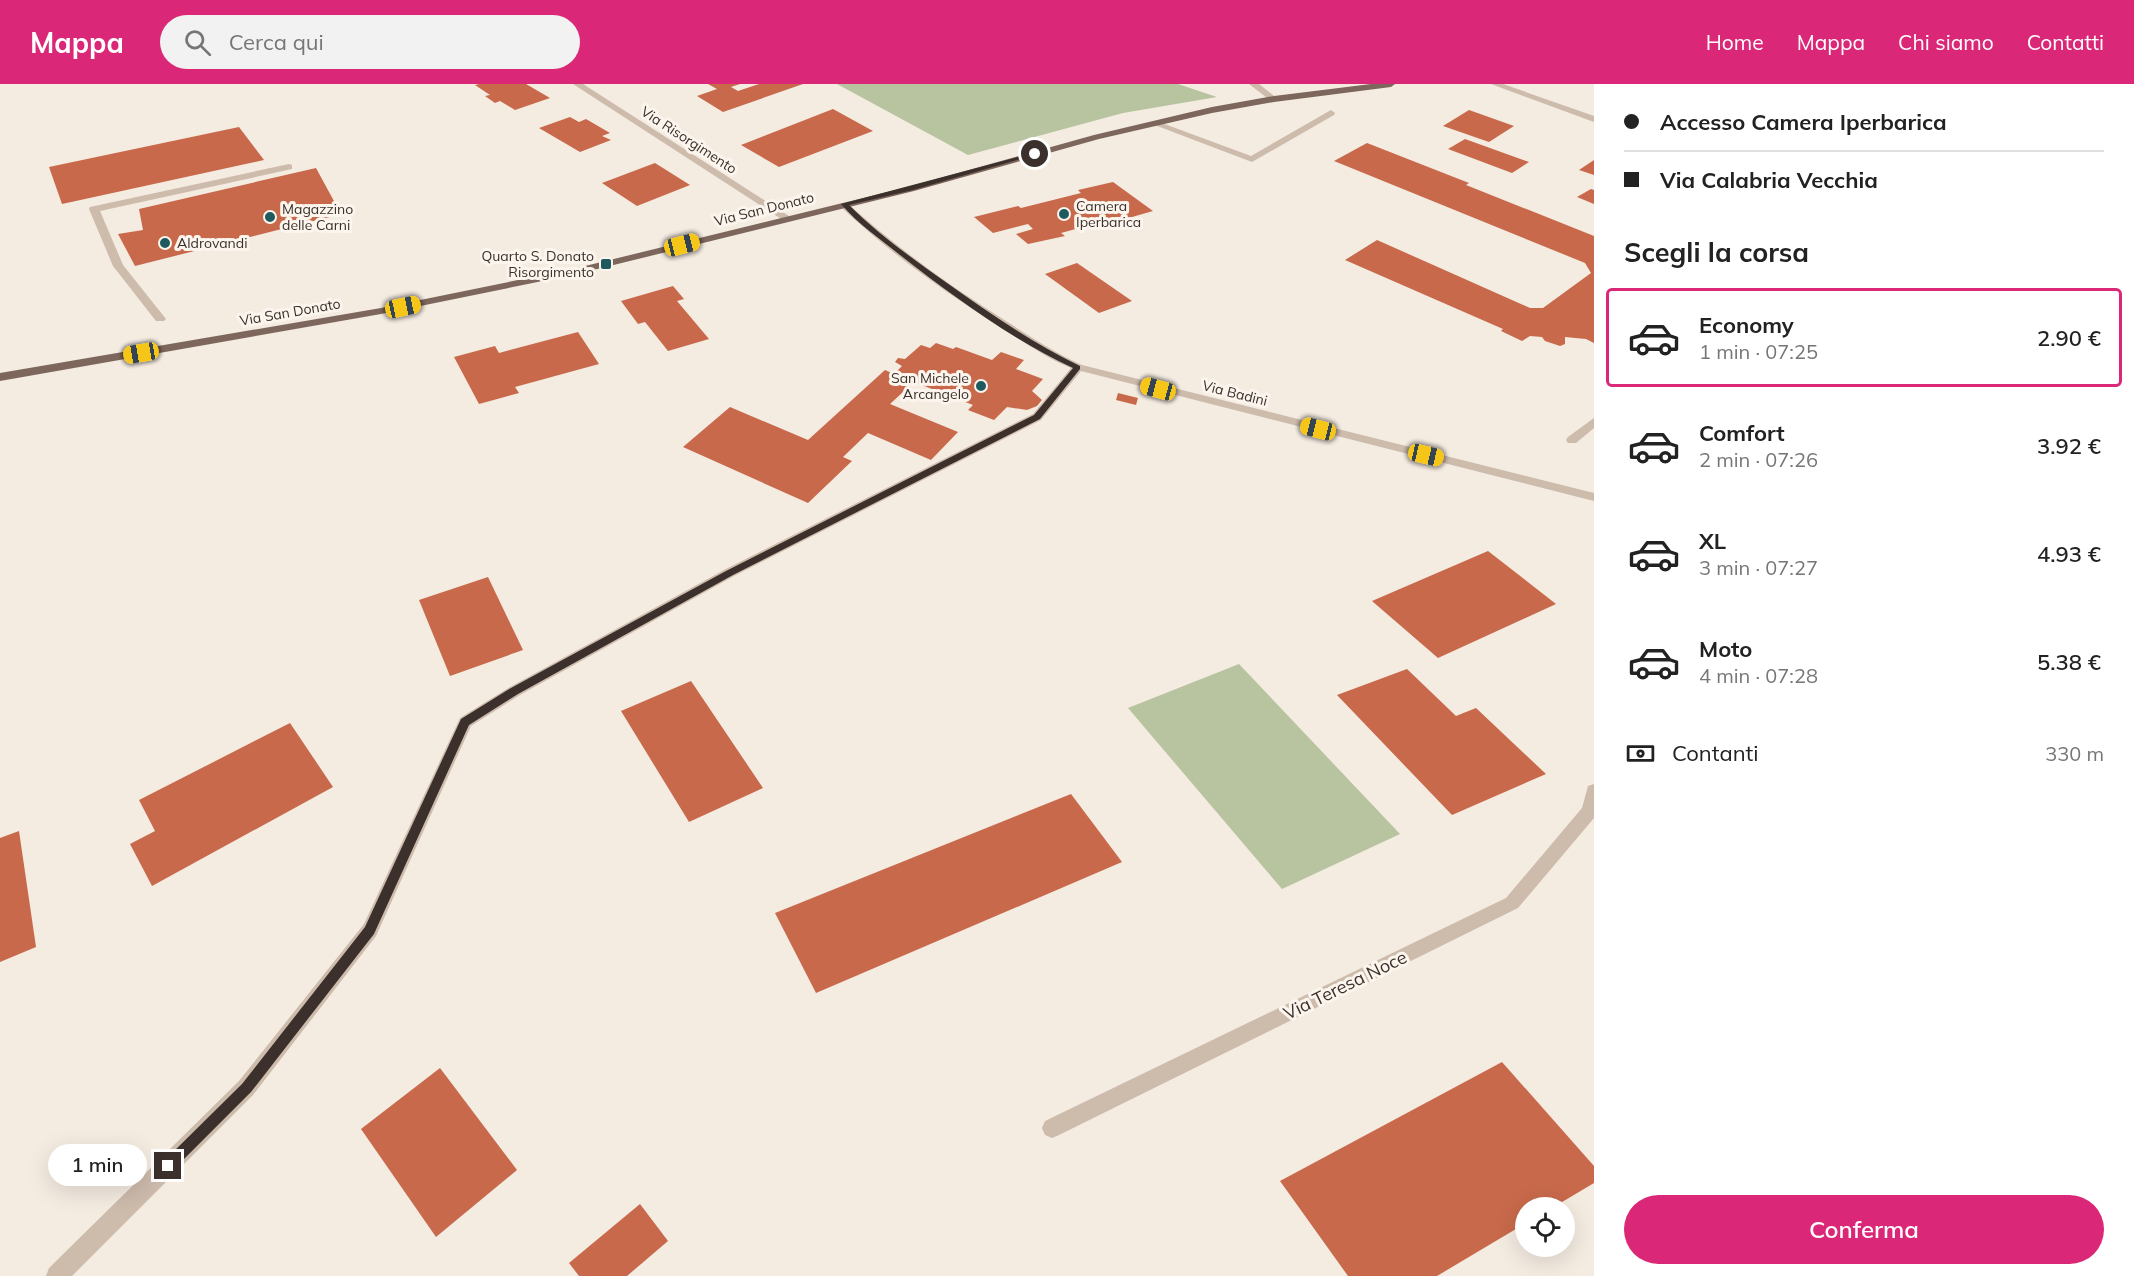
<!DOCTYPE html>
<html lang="it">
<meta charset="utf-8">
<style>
body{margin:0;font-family:Mulish,sans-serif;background:#f2f2f2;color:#222;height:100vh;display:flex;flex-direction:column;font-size:22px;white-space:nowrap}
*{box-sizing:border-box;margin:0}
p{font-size:20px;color:#767676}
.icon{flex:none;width:33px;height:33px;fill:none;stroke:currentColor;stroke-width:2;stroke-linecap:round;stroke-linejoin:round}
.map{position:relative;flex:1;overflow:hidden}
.side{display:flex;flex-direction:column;background:#fff;width:540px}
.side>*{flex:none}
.guide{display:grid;align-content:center;height:132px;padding:0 30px;background:#fff}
.buttons{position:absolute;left:1515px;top:1113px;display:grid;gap:12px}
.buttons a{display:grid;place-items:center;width:60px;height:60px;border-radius:50%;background:#fff;box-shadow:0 6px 24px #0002;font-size:30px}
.end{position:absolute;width:27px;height:27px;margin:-14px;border:8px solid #3b302b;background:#fff;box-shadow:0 0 0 3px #fff}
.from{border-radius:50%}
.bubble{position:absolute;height:42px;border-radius:21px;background:#fff;box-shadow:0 6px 24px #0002;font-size:20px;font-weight:600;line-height:42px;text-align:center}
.car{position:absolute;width:18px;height:36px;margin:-18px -9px;border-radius:8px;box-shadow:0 0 4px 2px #0007;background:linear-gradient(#f5c518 24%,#345 0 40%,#f5c518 0 76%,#345 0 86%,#f5c518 0)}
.guide b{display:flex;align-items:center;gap:21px;height:57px;font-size:22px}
.guide b+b{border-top:2px solid #e0e0e0}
.guide i{width:15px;height:15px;background:#222}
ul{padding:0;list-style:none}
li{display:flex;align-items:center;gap:18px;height:99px;margin:0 12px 9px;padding:0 18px;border:3px solid transparent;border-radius:6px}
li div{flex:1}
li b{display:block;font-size:22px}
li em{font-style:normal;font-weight:600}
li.active{border-color:#db2777}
li>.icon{width:54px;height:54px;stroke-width:1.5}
h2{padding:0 30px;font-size:27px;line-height:72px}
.pay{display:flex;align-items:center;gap:15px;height:66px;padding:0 30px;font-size:22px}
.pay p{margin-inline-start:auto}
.button{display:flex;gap:12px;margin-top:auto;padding:12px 30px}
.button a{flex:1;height:69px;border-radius:36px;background:#db2777;color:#fff;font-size:24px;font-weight:600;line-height:69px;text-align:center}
header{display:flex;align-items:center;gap:36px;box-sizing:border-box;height:84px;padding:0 30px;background:#db2777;color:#fff}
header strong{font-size:28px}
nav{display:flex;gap:33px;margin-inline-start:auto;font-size:21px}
.search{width:420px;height:54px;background:#f2f2f2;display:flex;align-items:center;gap:15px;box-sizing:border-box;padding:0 21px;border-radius:33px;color:#767676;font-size:22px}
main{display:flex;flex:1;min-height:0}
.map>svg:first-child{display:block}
.green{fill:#b8c4a0}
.building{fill:#c8694b}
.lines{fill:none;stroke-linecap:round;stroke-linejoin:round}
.service{fill:#cdbbac;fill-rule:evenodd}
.minor{fill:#cdbbac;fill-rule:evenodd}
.primary{fill:#7d675c;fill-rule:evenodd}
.route{fill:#3b302b}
.poi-dot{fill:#1f5a5e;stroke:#fbf5ee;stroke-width:2}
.labels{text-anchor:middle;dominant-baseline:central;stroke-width:6;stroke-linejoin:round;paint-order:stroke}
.far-street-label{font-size:14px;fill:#3b302b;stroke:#fbf5ee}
.far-poi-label{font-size:14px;fill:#3b302b;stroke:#fbf5ee;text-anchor:start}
.near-street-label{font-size:18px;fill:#3b302b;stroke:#fbf5ee}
</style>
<header>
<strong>Mappa</strong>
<div class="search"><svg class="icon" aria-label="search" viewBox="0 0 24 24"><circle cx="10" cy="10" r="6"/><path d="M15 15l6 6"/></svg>Cerca qui</div>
<nav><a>Home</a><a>Mappa</a><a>Chi siamo</a><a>Contatti</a></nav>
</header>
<main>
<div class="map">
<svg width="1594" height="1192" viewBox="0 0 1594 1192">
<rect width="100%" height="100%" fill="#f4ebe1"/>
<g class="green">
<polygon points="837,0 1178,0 1217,13 1123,29 968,71"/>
<polygon points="1239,580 1400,750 1282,805 1128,624"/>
</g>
<g class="building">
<polygon points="479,0 526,0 550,14 515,26 500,17 495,19 485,12 490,11 475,1"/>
<polygon points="708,0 740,0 731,3 738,7 759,0 803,0 723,28 697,12 717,5"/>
<polygon points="833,25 873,47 779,83 741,61"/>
<polygon points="1469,26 1514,42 1489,58 1443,42"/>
<polygon points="570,33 579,38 586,35 610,49 602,52 611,56 580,68 539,44"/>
<polygon points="239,43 264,76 62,120 49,83"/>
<polygon points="1465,55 1529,78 1512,89 1448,65"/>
<polygon points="1367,59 1469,99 1466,101 1594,152 1594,259 1586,255 1565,253 1565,260 1560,262 1545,257 1542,253 1530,252 1522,257 1501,247 1503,245 1345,176 1377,156 1530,224 1543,224 1591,189 1585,179 1334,77"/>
<polygon points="1594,76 1594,91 1579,86"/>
<polygon points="655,79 690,101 637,122 602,99"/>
<polygon points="316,84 341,130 135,182 118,150 143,146 139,125"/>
<polygon points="1113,98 1153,127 1104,141 1101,138 1061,149 1065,152 1028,160 1016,150 1033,145 1028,140 993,149 974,133 1018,122 1021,124 1081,109 1078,106"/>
<polygon points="1591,105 1594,106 1594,120 1577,113"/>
<polygon points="1077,179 1132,217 1099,229 1045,190"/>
<polygon points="673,202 684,215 677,217 709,255 668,267 645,238 638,240 621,217"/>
<polygon points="578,248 599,280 515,303 519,309 479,320 454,273 495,262 499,269"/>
<polygon points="936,259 953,265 956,263 992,276 1001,268 1024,276 1016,285 1043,295 1032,307 1042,316 1037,322 1027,326 1007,323 994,336 968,326 973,321 914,298 890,320 958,348 931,376 868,349 843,373 852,377 808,419 683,363 730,323 808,356 885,286 894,290 902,282 895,278 898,274 905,275 921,261 930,264"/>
<polygon points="1118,309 1138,314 1136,321 1116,316"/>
<polygon points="1488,467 1556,520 1438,574 1372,517"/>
<polygon points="488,493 523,566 450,592 419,516"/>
<polygon points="1407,585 1456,632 1476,624 1546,690 1452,731 1337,611"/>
<polygon points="691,597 763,704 689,738 621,627"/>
<polygon points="290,639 333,703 152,802 130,760 155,747 139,716"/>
<polygon points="1071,710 1122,778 816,909 775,829"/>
<polygon points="19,747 36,863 0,878 0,754"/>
<polygon points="1502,978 1594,1082 1594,1099 1552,1124 1526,1124 1526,1139 1437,1192 1348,1192 1280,1097"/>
<polygon points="440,984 517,1086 436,1153 361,1045"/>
<polygon points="640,1120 668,1157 627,1192 579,1192 569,1179"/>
</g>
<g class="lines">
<polygon class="service" points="289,80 292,81 292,85 100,127 123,181 166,235 164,237 156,237 113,182 89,125 90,123"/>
<g class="minor">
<polygon points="573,0 583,0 792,134 783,136"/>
<polygon points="1249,0 1259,0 1278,15 1271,17"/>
<polygon points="1491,0 1503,0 1594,32 1594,38"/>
<polygon points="1331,26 1335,29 1334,31 1252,78 1152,40 1159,38 1251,72"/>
<path d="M841,119H847C897,164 950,202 1006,237C1031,253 1055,269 1082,281L1594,409V417L1081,287L1041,336L734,492L520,611L471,642L376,852L253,1011L72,1192H46L49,1184L239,997L364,840L460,634L510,603L724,486L1033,330L1071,284C1045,273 1022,257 999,242C943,207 889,168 841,123Z"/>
<polygon points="1594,334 1594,344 1576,359 1568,359 1566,356 1568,353"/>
<polygon points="1594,700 1594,734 1518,824 1059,1051 1052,1054 1045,1051 1042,1044 1045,1037 1506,814 1582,724 1588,702"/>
</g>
<polygon class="primary" points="1371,0 1395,0 1391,3 1274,18 1212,29 1099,55 914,107 577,190 381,230 0,297 0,289 381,224 577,184 908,103 1094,51 1212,23 1274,12"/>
</g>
<path class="route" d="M1033,69L1038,70L913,106L849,121C878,150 913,175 947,199C989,229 1033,259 1080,282V285L1040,335L733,491L518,610L469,641L374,850L251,1008L172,1087L168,1089L163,1087L161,1082L163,1078L242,1000L365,843L461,635L511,604L726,487L1034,331L1073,284C1011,255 954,213 900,171C880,155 858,140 841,120Z"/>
<g class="poi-dot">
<circle cx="1064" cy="130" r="6"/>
<circle cx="270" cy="133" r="6"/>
<circle cx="165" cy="159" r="6"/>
<rect x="600" y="174" width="12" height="12" rx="3"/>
<circle cx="981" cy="302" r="6"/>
</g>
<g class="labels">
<g class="far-street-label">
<text transform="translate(689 56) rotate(33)">Via Risorgimento</text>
<text transform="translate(764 125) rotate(-14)">Via San Donato</text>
<text transform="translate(290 228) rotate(-10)">Via San Donato</text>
<text transform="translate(1235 309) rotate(14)">Via Badini</text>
</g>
<g class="far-poi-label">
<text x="1076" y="122">Camera<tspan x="1076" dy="16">Iperbarica</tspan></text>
<text x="282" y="125">Magazzino<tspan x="282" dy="16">delle Carni</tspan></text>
<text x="177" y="159">Aldrovandi</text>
<text x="594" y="172" text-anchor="end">Quarto S. Donato<tspan x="594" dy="16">Risorgimento</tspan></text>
<text x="969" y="294" text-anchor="end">San Michele<tspan x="969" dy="16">Arcangelo</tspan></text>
</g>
<g class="near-street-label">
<text transform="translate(1345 901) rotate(-26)">Via Teresa Noce</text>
</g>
</g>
</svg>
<div class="buttons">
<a><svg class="icon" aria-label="locate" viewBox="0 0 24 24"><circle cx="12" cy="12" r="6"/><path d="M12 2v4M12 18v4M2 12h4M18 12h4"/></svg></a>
</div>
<i class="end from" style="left:1035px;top:70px"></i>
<i class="end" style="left:168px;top:1082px"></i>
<div class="bubble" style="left:48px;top:1060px;width:99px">1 min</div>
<i class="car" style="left:682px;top:161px;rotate:76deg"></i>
<i class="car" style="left:403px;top:223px;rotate:78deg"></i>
<i class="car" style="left:141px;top:269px;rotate:260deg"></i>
<i class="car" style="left:1158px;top:305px;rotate:285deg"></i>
<i class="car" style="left:1318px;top:345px;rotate:284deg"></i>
<i class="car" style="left:1426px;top:371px;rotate:103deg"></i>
</div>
<section class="side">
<div class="guide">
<b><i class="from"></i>Accesso Camera Iperbarica</b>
<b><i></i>Via Calabria Vecchia</b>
</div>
<h2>Scegli la corsa</h2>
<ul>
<li class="active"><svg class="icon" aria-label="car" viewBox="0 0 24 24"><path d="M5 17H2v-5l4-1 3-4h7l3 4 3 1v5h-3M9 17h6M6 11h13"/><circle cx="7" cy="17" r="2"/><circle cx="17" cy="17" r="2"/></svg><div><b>Economy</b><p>1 min · 07:25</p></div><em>2.90 €</em></li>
<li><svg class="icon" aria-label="car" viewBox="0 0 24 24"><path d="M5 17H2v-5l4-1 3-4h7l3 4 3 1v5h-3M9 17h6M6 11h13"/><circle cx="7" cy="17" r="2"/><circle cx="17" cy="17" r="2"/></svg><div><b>Comfort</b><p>2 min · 07:26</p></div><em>3.92 €</em></li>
<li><svg class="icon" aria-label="car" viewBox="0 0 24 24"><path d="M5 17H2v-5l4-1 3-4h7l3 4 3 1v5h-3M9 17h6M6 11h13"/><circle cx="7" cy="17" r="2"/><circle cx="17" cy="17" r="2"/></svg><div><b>XL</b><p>3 min · 07:27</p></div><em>4.93 €</em></li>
<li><svg class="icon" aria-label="car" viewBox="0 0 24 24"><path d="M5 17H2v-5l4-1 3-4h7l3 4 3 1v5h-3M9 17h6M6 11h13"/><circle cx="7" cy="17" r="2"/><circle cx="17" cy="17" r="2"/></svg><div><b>Moto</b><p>4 min · 07:28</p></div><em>5.38 €</em></li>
</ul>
<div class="pay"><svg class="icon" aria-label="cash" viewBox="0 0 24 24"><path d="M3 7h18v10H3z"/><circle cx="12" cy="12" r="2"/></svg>Contanti<p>330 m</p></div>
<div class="button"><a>Conferma</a></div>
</section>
</main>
